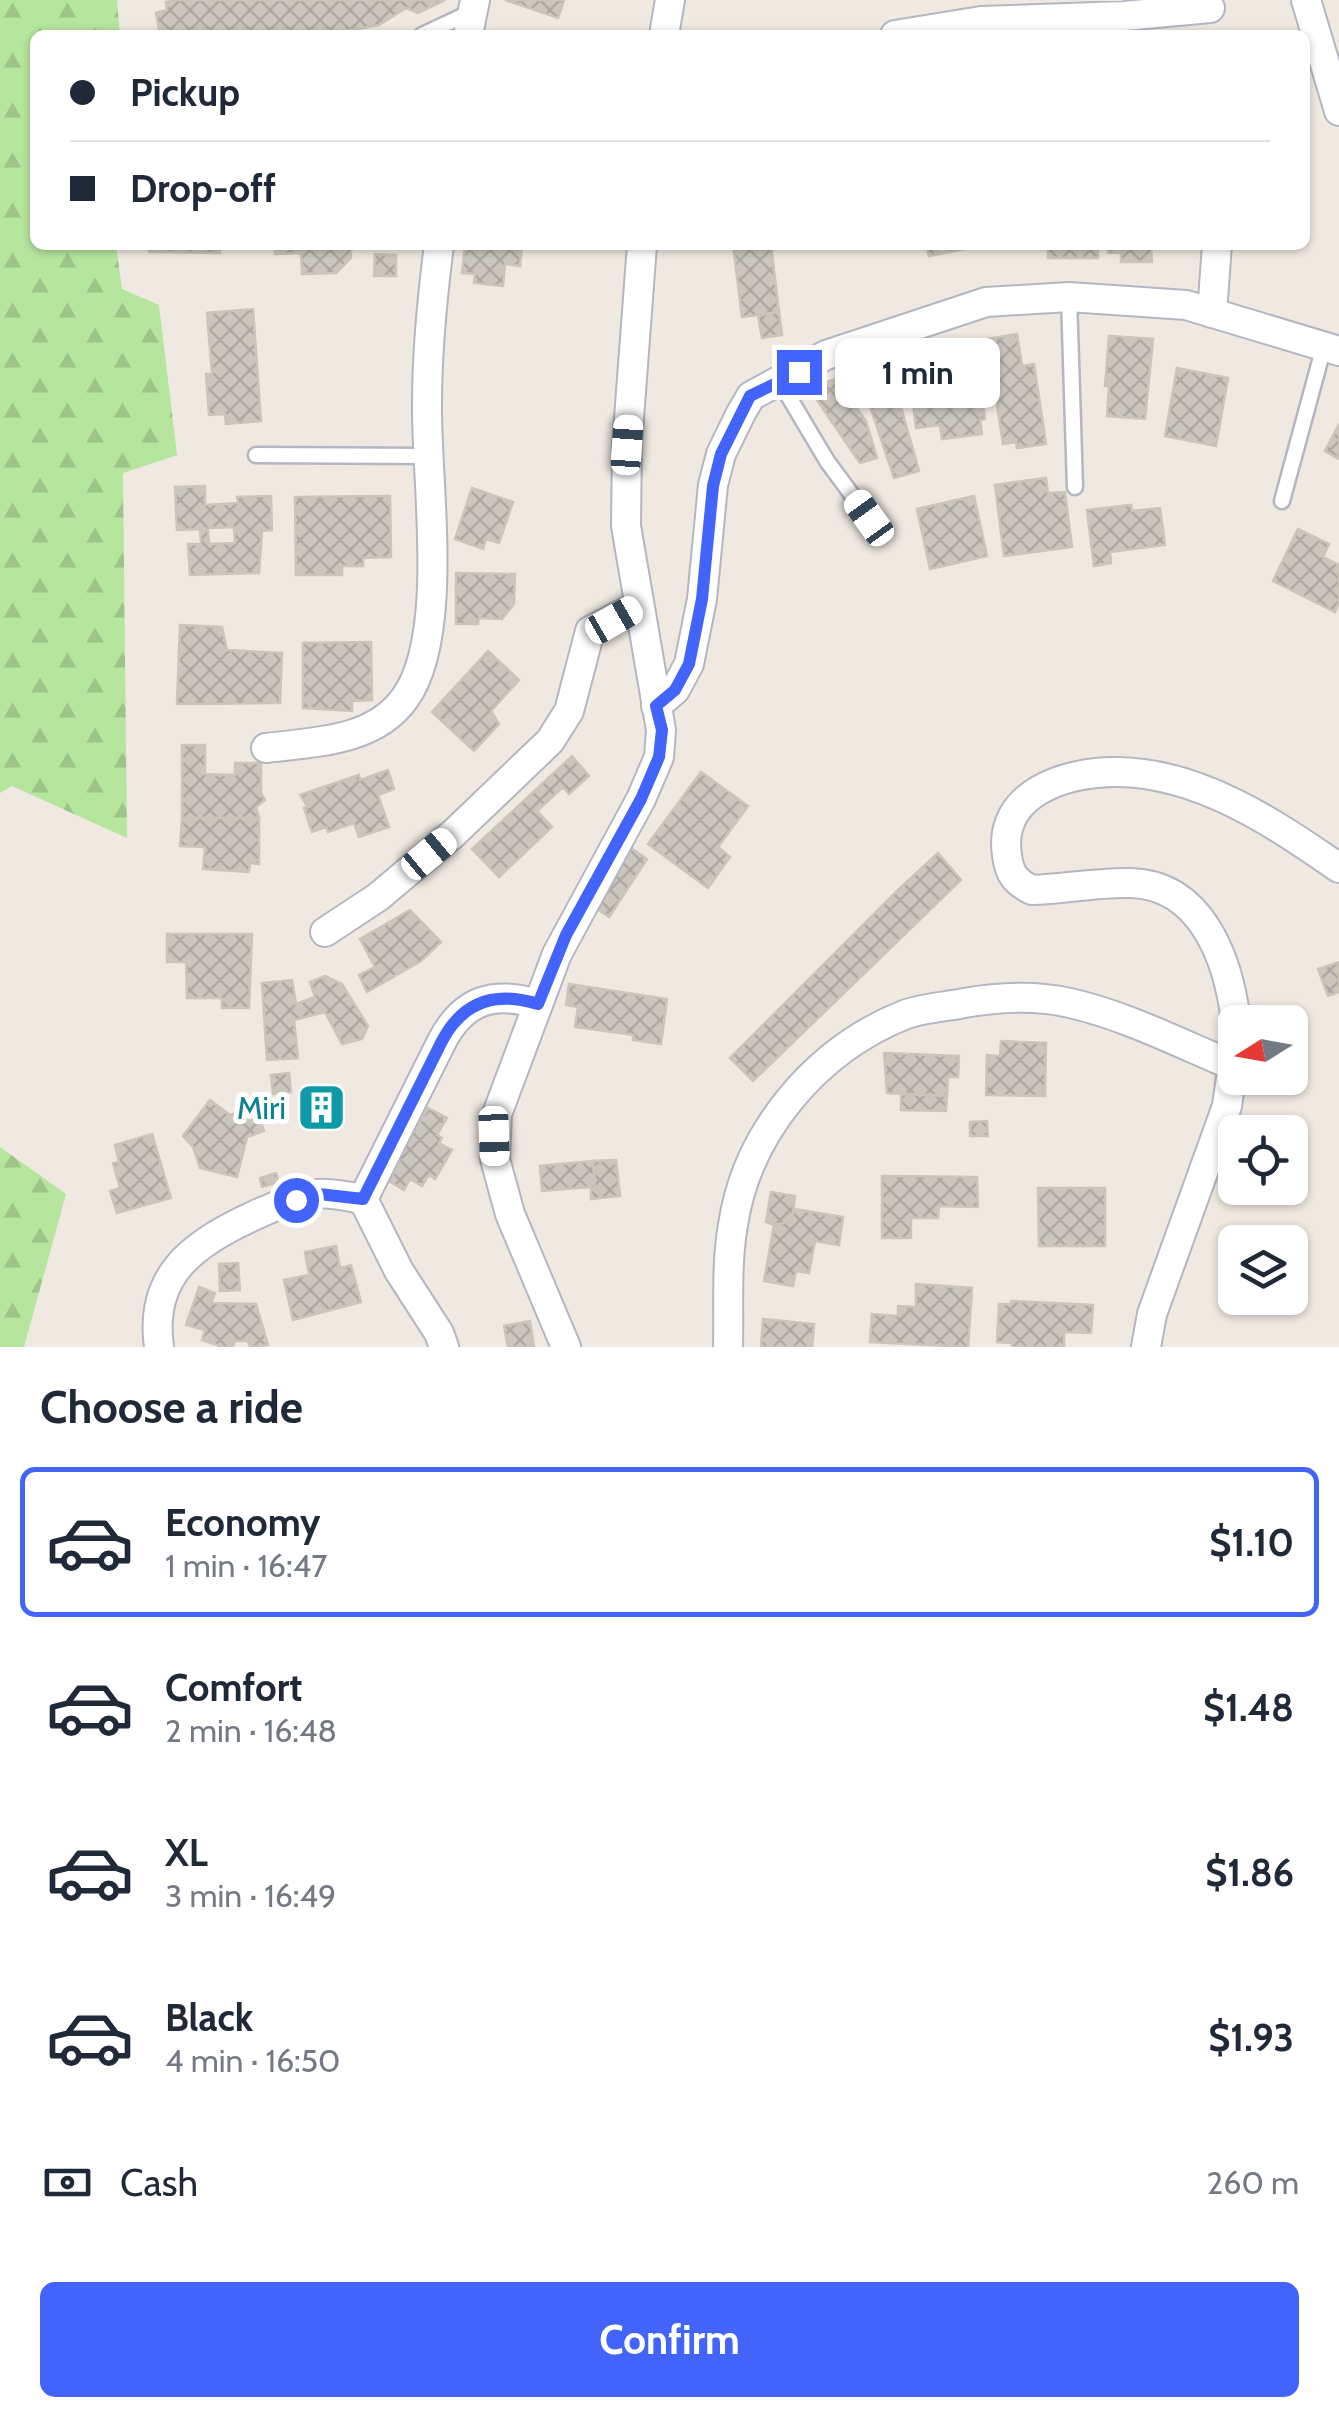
<!DOCTYPE html>
<meta charset="utf-8">
<style>
body{margin:0;font-family:Cabin,sans-serif;background:#f6f6f7;color:#1f2937;height:100vh;display:flex;flex-direction:column;font-size:38px;white-space:nowrap}
*{box-sizing:border-box;margin:0}
p{font-size:32px;color:#747a83}
.icon{flex:none;width:55px;height:55px;fill:none;stroke:currentColor;stroke-width:2;stroke-linecap:round;stroke-linejoin:round}
.map{position:relative;height:1347px;overflow:hidden}
.details{display:flex;flex-direction:column;background:#fff;flex:1}
.details>*{flex:none}
.guide{position:absolute;left:30px;top:30px;width:1280px;height:220px;border-radius:15px;box-shadow:0 2px 8px #0004;display:grid;align-content:center;height:220px;padding:0 40px;background:#fff}
.needle{width:65px;rotate:259deg}
.buttons{position:absolute;left:1218px;top:1005px;display:grid;gap:20px}
.buttons a{display:grid;place-items:center;width:90px;height:90px;border-radius:15px;background:#fff;box-shadow:0 2px 8px #0004;font-size:50px}
.end{position:absolute;width:45px;height:45px;margin:-22px;border:12px solid #4264fb;background:#fff;box-shadow:0 0 0 5px #fff}
.from{border-radius:50%}
.bubble{position:absolute;height:70px;border-radius:15px;background:#fff;box-shadow:0 2px 8px #0004;font-size:32px;font-weight:800;line-height:70px;text-align:center}
.car{position:absolute;width:30px;height:60px;margin:-30px -15px;border-radius:12px;box-shadow:0 0 8px 2px #0007;background:linear-gradient(#fff 24%,#345 0 40%,#fff 0 76%,#345 0 86%,#fff 0)}
.guide b{display:flex;align-items:center;gap:35px;height:95px;font-size:38px}
.guide b+b{border-top:2px solid #e0e1e3}
.guide i{width:25px;height:25px;background:#1f2937}
ul{padding:0;list-style:none}
li{display:flex;align-items:center;gap:30px;height:150px;margin:0 20px 15px;padding:0 20px;border:5px solid transparent;border-radius:15px}
li div{flex:1}
li b{display:block;font-size:38px}
li em{font-style:normal;font-weight:800}
li.active{border-color:#4264fb}
li>.icon{width:90px;height:90px;stroke-width:1.5}
h2{padding:0 40px;font-size:45px;line-height:120px}
.pay{display:flex;align-items:center;gap:25px;height:110px;padding:0 40px;font-size:38px}
.pay p{margin-inline-start:auto}
.button{display:flex;gap:20px;margin-top:auto;padding:20px 40px}
.button a{flex:1;height:115px;border-radius:15px;background:#4264fb;color:#fff;font-size:40px;font-weight:800;line-height:115px;text-align:center}
.map>svg:first-child{display:block}
.forest{fill:url(#forest-firs)}
.building{fill:url(#building-cross-hatch);stroke:#cbc5ba;stroke-width:2.5;fill-rule:evenodd}
.lines{fill:none;stroke-linecap:round;stroke-linejoin:round}
.service-casing{stroke:#b4b7c1;stroke-width:19}
.minor-casing{stroke:#b4b7c1;stroke-width:32}
.service{stroke:#fff;stroke-width:14}
.minor{stroke:#fff;stroke-width:28}
.route{stroke:#4264fb;stroke-width:12}
.labels{text-anchor:middle;dominant-baseline:central;stroke-width:10;stroke-linejoin:round;paint-order:stroke}
.culture-label{font-size:32px;fill:#0d838f;stroke:#fff;text-anchor:end}
</style>
<div class="map">
<svg width="1339" height="1347" viewBox="0 0 1339 1347">
<defs>
<pattern id="forest-firs" width="22" height="20" patternUnits="userSpaceOnUse" patternTransform="scale(2.5)"><rect width="22" height="20" fill="#b6e59e"/><path d="M5 1l3.5 6h-7zM16 11l3.5 6h-7z" fill="#9dc588"/></pattern>
<pattern id="building-cross-hatch" width="8" height="8" patternUnits="userSpaceOnUse" patternTransform="scale(2.5)"><rect width="8" height="8" fill="#cbc7bf"/><path d="M0 0l8 8M0 8l8-8" fill="none" stroke="#afaba4"/></pattern>
</defs>
<rect width="100%" height="100%" fill="#efe9e1"/>
<g class="forest">
<polygon points="0,0 117,0 120,35 35,35 35,245 116,245 122,289 159,305 177,455 123,473 127,838 12,786 0,793"/>
<polygon points="0,1147 66,1194 24,1347 0,1347"/>
</g>
<g class="building">
<polygon points="174,0 445,0 418,13 406,8 379,25 322,35 160,35 156,13 167,10 166,2"/>
<polygon points="505,0 564,0 558,18"/>
<polygon points="148,245 220,245 220,253 149,252"/>
<polygon points="275,245 351,245 351,258 336,273 302,274 301,253 275,254"/>
<polygon points="465,245 522,245 520,266 505,264 503,286 474,283 475,274 462,273"/>
<polygon points="733,245 771,245 779,312 742,317"/>
<polygon points="926,245 975,245 975,247 929,256"/>
<rect x="1048" y="245" width="50" height="13"/>
<polygon points="1108,245 1156,245 1157,248 1151,248 1152,262 1121,262 1121,253 1108,253"/>
<polygon points="375,254 396,255 396,276 374,276"/>
<polygon points="253,309 261,421 226,424 225,414 209,415 206,374 212,374 207,313"/>
<polygon points="779,312 782,335 762,338 758,315"/>
<polygon points="1017,334 1022,366 1034,364 1046,444 1017,448 1016,442 1003,444 987,339"/>
<polygon points="1109,336 1153,339 1145,419 1107,416 1109,386 1105,386"/>
<polygon points="889,364 919,471 894,478 868,400 854,404 866,421 877,458 860,463 808,387"/>
<polygon points="962,367 963,372 978,370 985,419 980,420 982,434 942,439 940,425 916,428 910,380 943,374 942,370"/>
<polygon points="1177,368 1228,378 1216,446 1165,436"/>
<polygon points="1339,424 1339,459 1325,451"/>
<polygon points="1046,478 1048,493 1065,492 1072,547 1004,556 995,485"/>
<path d="M205,486V505L238,503L237,497L271,496L272,530L262,531L259,573L190,575L188,544H201L200,529L177,530L175,487ZM234,527L235,543L209,544L208,528Z"/>
<polygon points="472,488 513,502 499,543 486,539 483,549 455,539"/>
<polygon points="390,496 391,557 363,558 363,566 342,566 342,575 296,575 295,497"/>
<polygon points="974,496 987,556 930,569 917,509"/>
<polygon points="1131,505 1132,511 1160,508 1165,545 1110,552 1111,563 1094,566 1087,510"/>
<polygon points="1298,529 1329,544 1323,557 1339,565 1339,603 1335,612 1273,581"/>
<polygon points="456,573 515,574 514,604 502,619 479,618 478,624 456,624"/>
<polygon points="180,625 222,627 227,650 282,653 280,703 177,704"/>
<polygon points="371,642 372,700 352,701 352,711 303,708 303,643"/>
<polygon points="488,651 519,680 491,711 499,724 474,751 432,712"/>
<polygon points="182,745 205,745 205,774 235,775 235,763 261,763 261,793 265,800 256,807 259,818 182,818"/>
<polygon points="572,756 589,776 569,794 563,787 537,811 552,827 499,877 472,849"/>
<polygon points="388,770 394,789 378,795 389,827 359,837 354,823 328,832 326,827 312,832 304,808 308,807 300,795 359,775 360,780"/>
<polygon points="701,772 748,806 718,847 730,857 708,888 648,844"/>
<polygon points="182,818 259,818 259,864 250,863 249,872 203,869 205,847 180,846"/>
<polygon points="628,846 647,859 609,917 590,904"/>
<polygon points="938,853 961,880 753,1081 730,1058 899,889"/>
<polygon points="410,910 441,942 421,961 367,992 359,975 375,967 360,939"/>
<polygon points="167,934 252,934 249,1008 222,1008 222,998 187,998 186,962 167,962"/>
<polygon points="1339,962 1339,992 1328,996 1318,969"/>
<polygon points="325,976 342,984 368,1026 362,1039 342,1044 325,1012 294,1020 298,1058 267,1060 262,983 292,980 296,1004 315,997 310,982"/>
<polygon points="569,984 667,999 661,1044 633,1040 634,1035 575,1027 578,1007 566,1005"/>
<polygon points="1001,1041 1046,1043 1045,1096 986,1095 987,1055 1000,1056"/>
<polygon points="884,1053 959,1056 958,1077 948,1077 947,1096 887,1093"/>
<polygon points="289,1073 291,1092 273,1094 271,1075"/>
<circle cx="321" cy="1107" r="22"/>
<polygon points="901,1094 947,1096 946,1111 901,1110"/>
<polygon points="210,1100 230,1115 256,1106 264,1131 247,1137 237,1177 200,1168 193,1147 183,1136"/>
<polygon points="428,1108 447,1118 437,1135 442,1138 439,1143 452,1150 435,1179 429,1175 422,1186 410,1179 404,1190 389,1181 400,1162 396,1157 414,1124 418,1126"/>
<polygon points="987,1121 988,1136 970,1136 970,1122"/>
<polygon points="152,1134 171,1198 117,1213 110,1191 120,1188 113,1163 119,1162 115,1145"/>
<polygon points="616,1160 620,1196 591,1199 591,1189 595,1190 593,1161"/>
<polygon points="593,1161 595,1190 591,1187 542,1191 540,1166"/>
<polygon points="276,1173 279,1182 262,1187 260,1178"/>
<polygon points="882,1176 977,1177 978,1207 939,1206 938,1218 911,1218 911,1238 882,1238"/>
<polygon points="1038,1188 1105,1188 1105,1246 1039,1246"/>
<polygon points="771,1192 795,1196 792,1221 774,1225 766,1222"/>
<polygon points="794,1209 843,1217 839,1245 815,1241 809,1273 796,1271 793,1286 764,1281 774,1225 792,1221"/>
<polygon points="336,1246 340,1268 351,1265 361,1302 293,1320 284,1280 309,1275 305,1252"/>
<polygon points="238,1263 240,1290 220,1291 219,1264"/>
<polygon points="916,1284 972,1288 968,1347 870,1342 872,1314 898,1316 898,1306 916,1307"/>
<polygon points="199,1287 215,1293 211,1303 256,1304 268,1345 250,1347 248,1341 235,1341 233,1347 223,1347 202,1340 205,1330 186,1325"/>
<polygon points="1011,1301 1093,1305 1091,1333 1064,1332 1064,1347 1012,1347 1012,1343 997,1342 999,1304 1011,1304"/>
<polygon points="763,1319 814,1324 812,1347 761,1347"/>
<polygon points="530,1321 534,1347 508,1347 504,1326"/>
</g>
<g class="lines">
<defs>
<g id="service">
<polyline points="422,35 471,12"/>
<polyline points="1069,297 1075,487"/>
<polyline points="780,382 827,461 869,518"/>
<polyline points="256,455 428,456"/>
<polyline points="1282,501 1324,346"/>
</g>
<g id="minor">
<polyline points="1306,0 1339,111"/>
<polyline points="468,35 475,0"/>
<polyline points="664,35 670,0"/>
<polyline points="895,35 981,21 1124,16 1210,8"/>
<polyline points="1212,313 1217,245"/>
<polyline points="656,706 675,690 689,664 702,599 713,485 721,454 741,413 751,396 826,355 986,302 1069,297 1186,305 1339,351"/>
<path d="M266,748C314,742 374,742 405,698C450,636 426,481 427,405C427,351 432,299 439,245"/>
<polyline points="325,932 378,897 454,833 550,741 569,711 590,631 638,606"/>
<path d="M1236,1022C1229,962 1203,885 1131,883C1098,882 1065,889 1032,890C1015,882 1009,873 1007,855C997,793 1067,771 1118,772C1200,773 1274,823 1339,868"/>
<path d="M363,1199L442,1041C464,999 494,991 538,1004"/>
<polyline points="363,1199 399,1271 439,1333 444,1347"/>
<path d="M159,1347C149,1277 191,1245 249,1218C270,1208 293,1198 316,1194C331,1192 349,1197 363,1199"/>
<polyline points="566,1347 510,1214 495,1159 497,1114 557,954 641,799 659,757 661,730 626,526 627,445 642,245"/>
<path d="M728,1347C729,1307 726,1264 733,1225C747,1131 817,1050 904,1015C922,1008 945,1007 964,1003C999,997 1035,995 1070,1003C1127,1016 1181,1044 1234,1066"/>
<polyline points="1146,1347 1152,1314 1227,1106 1235,1049"/>
</g>
</defs>
<use href="#service" class="service-casing"/>
<use href="#minor" class="minor-casing"/>
<use href="#service" class="service"/>
<use href="#minor" class="minor"/>
</g>
<g class="lines">
<path class="route" d="M296,1200L319,1194L363,1199L442,1041C463,1001 496,991 538,1004L566,935L641,799L659,757L662,730L656,706L675,690L689,664L702,599L713,486L721,454L750,396L799,372"/>
</g>
<defs>
<symbol id="building-square" viewBox="-11 -11 22 22"><rect x="-9" y="-9" width="18" height="18" rx="4" fill="#0f9aa8" stroke="#fff"/><path d="M-4-6H4V6H1V3H-1V6H-4ZM-2.5-4.3h1.7v1.8h-1.7ZM.8-4.3h1.7v1.8H.8ZM-2.5-1h1.7V.8h-1.7ZM.8-1h1.7V.8H.8Z" fill="#fff"/></symbol>
</defs>
<g fill-rule="evenodd">
<use href="#building-square" x="294" y="1080" width="55" height="55"/>
</g>
<g class="labels">
<g class="culture-label">
<text x="286" y="1107">Miri</text>
</g>
</g>
</svg>
<div class="buttons">
<a><svg class="needle" viewBox="-14 -14 28 28"><path d="M0-13l5 13h-10z" fill="#e53935"/><path d="M0 13l5-13h-10z" fill="#747a83"/></svg></a>
<a><svg class="icon" aria-label="locate" viewBox="0 0 24 24"><circle cx="12" cy="12" r="6"/><path d="M12 2v4M12 18v4M2 12h4M18 12h4"/></svg></a>
<a><svg class="icon" aria-label="layers" viewBox="0 0 24 24"><path d="M12 4l9 5-9 5-9-5zM3 14l9 5 9-5"/></svg></a>
</div>
<i class="end from" style="left:296px;top:1200px"></i>
<i class="end" style="left:799px;top:372px"></i>
<div class="bubble" style="left:835px;top:338px;width:165px">1 min</div>
<i class="car" style="left:627px;top:445px;rotate:4deg"></i>
<i class="car" style="left:869px;top:518px;rotate:324deg"></i>
<i class="car" style="left:614px;top:620px;rotate:60deg"></i>
<i class="car" style="left:429px;top:854px;rotate:50deg"></i>
<i class="car" style="left:494px;top:1136px;rotate:178deg"></i>
<div class="guide">
<b><i class="from"></i>Pickup</b>
<b><i></i>Drop-off</b>
</div>
</div>
<section class="details">
<h2>Choose a ride</h2>
<ul>
<li class="active"><svg class="icon" aria-label="car" viewBox="0 0 24 24"><path d="M5 17H2v-5l4-1 3-4h7l3 4 3 1v5h-3M9 17h6M6 11h13"/><circle cx="7" cy="17" r="2"/><circle cx="17" cy="17" r="2"/></svg><div><b>Economy</b><p>1 min · 16:47</p></div><em>$1.10</em></li>
<li><svg class="icon" aria-label="car" viewBox="0 0 24 24"><path d="M5 17H2v-5l4-1 3-4h7l3 4 3 1v5h-3M9 17h6M6 11h13"/><circle cx="7" cy="17" r="2"/><circle cx="17" cy="17" r="2"/></svg><div><b>Comfort</b><p>2 min · 16:48</p></div><em>$1.48</em></li>
<li><svg class="icon" aria-label="car" viewBox="0 0 24 24"><path d="M5 17H2v-5l4-1 3-4h7l3 4 3 1v5h-3M9 17h6M6 11h13"/><circle cx="7" cy="17" r="2"/><circle cx="17" cy="17" r="2"/></svg><div><b>XL</b><p>3 min · 16:49</p></div><em>$1.86</em></li>
<li><svg class="icon" aria-label="car" viewBox="0 0 24 24"><path d="M5 17H2v-5l4-1 3-4h7l3 4 3 1v5h-3M9 17h6M6 11h13"/><circle cx="7" cy="17" r="2"/><circle cx="17" cy="17" r="2"/></svg><div><b>Black</b><p>4 min · 16:50</p></div><em>$1.93</em></li>
</ul>
<div class="pay"><svg class="icon" aria-label="cash" viewBox="0 0 24 24"><path d="M3 7h18v10H3z"/><circle cx="12" cy="12" r="2"/></svg>Cash<p>260 m</p></div>
<div class="button"><a>Confirm</a></div>
</section>
